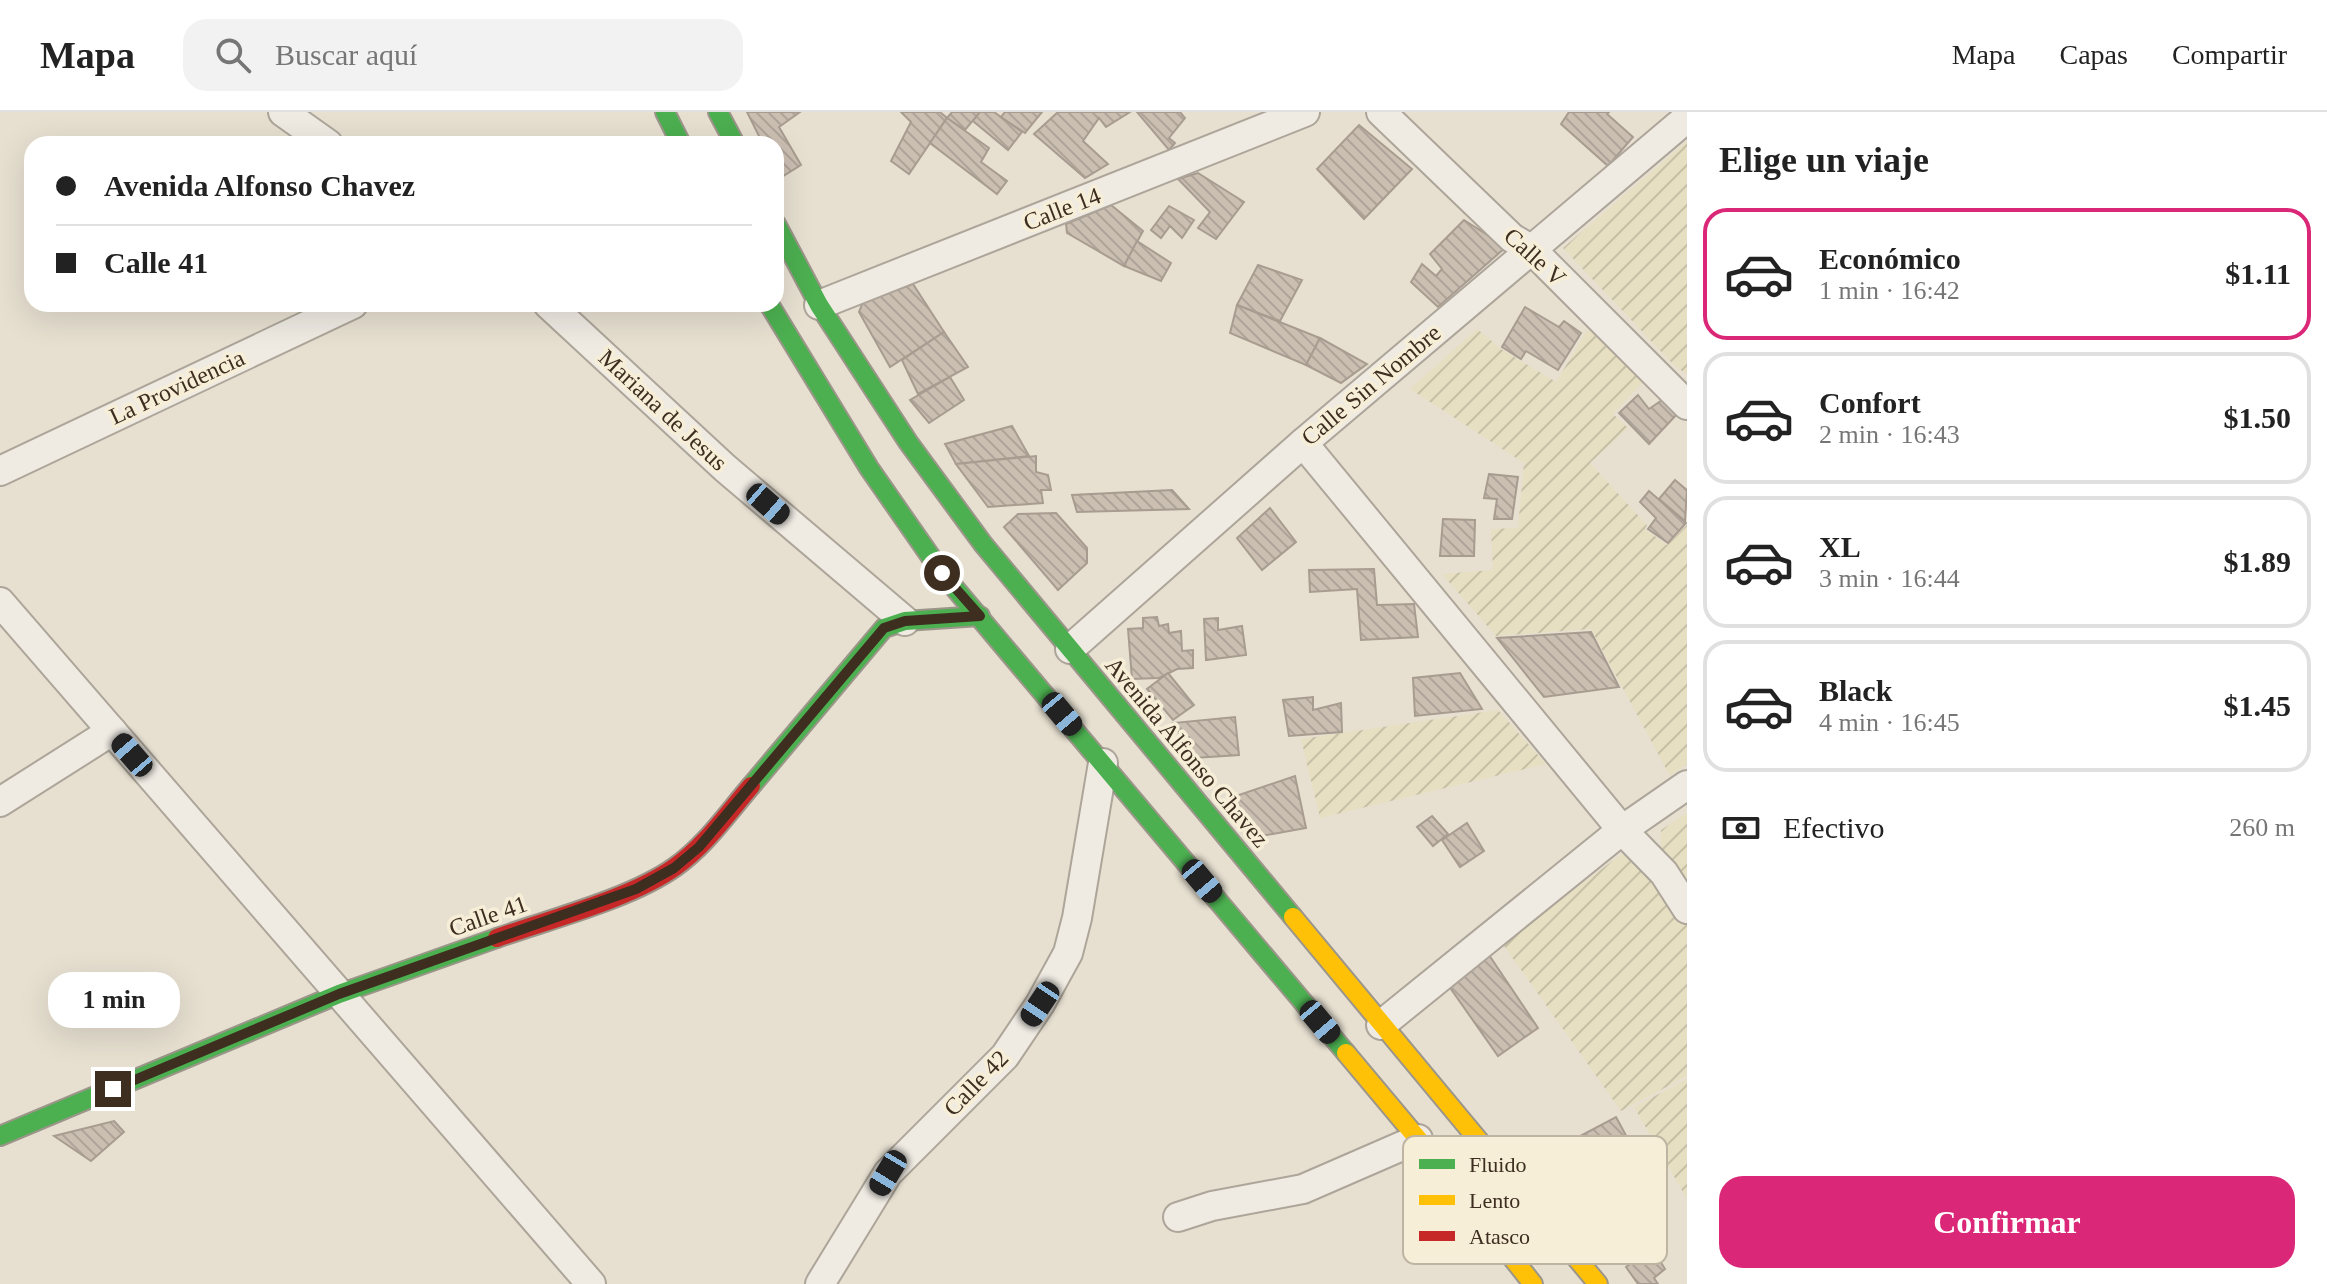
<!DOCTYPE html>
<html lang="es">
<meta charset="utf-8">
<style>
body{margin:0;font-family:Georgia,serif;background:#f2f2f2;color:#222;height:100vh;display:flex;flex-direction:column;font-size:30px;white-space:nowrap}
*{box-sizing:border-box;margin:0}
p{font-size:26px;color:#767676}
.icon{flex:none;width:44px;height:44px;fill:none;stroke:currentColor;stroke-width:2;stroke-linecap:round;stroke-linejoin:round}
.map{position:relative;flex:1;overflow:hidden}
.side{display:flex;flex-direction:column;background:#fff;width:640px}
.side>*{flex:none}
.hud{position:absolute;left:24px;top:24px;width:760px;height:176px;border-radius:24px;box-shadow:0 8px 32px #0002;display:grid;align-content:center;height:176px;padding:0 32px;background:#fff}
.end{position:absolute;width:36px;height:36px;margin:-18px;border:10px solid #3d2e20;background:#fff;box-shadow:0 0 0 4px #fff}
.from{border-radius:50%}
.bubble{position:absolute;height:56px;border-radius:24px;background:#fff;box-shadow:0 8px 32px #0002;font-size:26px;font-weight:800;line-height:56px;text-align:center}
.car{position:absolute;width:24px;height:48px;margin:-24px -12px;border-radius:10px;box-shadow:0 0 6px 2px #0007;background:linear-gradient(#222 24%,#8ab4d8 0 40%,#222 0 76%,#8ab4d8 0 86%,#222 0)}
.hud b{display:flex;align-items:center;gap:28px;height:76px;font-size:30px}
.hud b+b{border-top:2px solid #e0e0e0}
.hud i{width:20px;height:20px;background:#222}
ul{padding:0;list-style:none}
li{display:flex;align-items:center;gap:24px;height:132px;margin:0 16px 12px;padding:0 16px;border:4px solid #e0e0e0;border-radius:24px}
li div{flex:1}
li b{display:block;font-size:30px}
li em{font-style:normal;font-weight:800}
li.on{border-color:#db2777}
li>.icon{width:72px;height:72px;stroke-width:1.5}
h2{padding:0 32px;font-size:36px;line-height:96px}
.pay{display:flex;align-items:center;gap:20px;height:88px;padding:0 32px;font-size:30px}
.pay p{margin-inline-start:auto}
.action{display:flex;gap:16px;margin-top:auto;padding:16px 32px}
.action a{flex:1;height:92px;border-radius:24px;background:#db2777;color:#fff;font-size:32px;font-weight:800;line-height:92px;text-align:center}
header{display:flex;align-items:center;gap:48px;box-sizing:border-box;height:112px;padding:0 40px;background:#fff;border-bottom:2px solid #e0e0e0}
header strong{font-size:38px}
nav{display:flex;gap:44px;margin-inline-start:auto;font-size:28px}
.search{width:560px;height:72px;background:#f2f2f2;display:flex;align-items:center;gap:20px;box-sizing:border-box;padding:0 28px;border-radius:24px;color:#767676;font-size:30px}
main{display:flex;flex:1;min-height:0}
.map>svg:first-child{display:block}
.farmland{fill:url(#farmland-furrows)}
.building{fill:url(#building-back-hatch);stroke:#a89c90;stroke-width:2}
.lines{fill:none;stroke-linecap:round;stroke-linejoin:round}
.street-casing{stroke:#ada599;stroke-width:32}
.fast-casing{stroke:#9c958a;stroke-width:22}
.slow-casing{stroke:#9c958a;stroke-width:22}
.jam-casing{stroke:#9c958a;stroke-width:22}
.street{stroke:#efebe3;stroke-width:28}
.fast{stroke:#4caf50;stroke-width:18}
.slow{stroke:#ffc107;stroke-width:18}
.jam{stroke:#c62828;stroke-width:18}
.route{stroke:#3d2e20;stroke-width:10}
.labels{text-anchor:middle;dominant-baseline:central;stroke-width:7;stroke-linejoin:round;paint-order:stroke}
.street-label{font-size:24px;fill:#3d2e20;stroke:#f7eed8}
.key{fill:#f7eed8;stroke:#bfb4a1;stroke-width:2}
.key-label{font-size:22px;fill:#3d2e20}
</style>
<header>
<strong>Mapa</strong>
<div class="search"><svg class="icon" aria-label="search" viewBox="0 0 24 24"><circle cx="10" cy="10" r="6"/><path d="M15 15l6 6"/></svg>Buscar aquí</div>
<nav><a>Mapa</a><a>Capas</a><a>Compartir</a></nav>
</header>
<main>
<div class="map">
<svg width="1687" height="1172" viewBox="0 0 1687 1172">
<defs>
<pattern id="farmland-furrows" width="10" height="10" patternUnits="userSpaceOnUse" patternTransform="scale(2)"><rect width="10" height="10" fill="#e6dfc2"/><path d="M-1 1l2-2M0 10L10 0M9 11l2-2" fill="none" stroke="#c6c0a6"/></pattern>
<pattern id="building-back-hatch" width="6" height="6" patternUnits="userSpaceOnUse" patternTransform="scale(2)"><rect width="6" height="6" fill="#cbbfb2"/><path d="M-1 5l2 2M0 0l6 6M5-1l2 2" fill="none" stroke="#afa499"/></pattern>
</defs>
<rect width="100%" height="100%" fill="#e7e0d1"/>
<g class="farmland">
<polygon points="1687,29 1687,217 1685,222 1687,223 1687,263 1671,250 1563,136"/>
<polygon points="1477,217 1501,237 1556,270 1588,217 1643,270 1613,302 1628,316 1590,351 1647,413 1645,417 1667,433 1687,413 1687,652 1670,664 1591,517 1496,524 1442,462 1493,458 1491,417 1518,416 1524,351 1410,277"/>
<polygon points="1498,598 1546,652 1320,706 1301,627"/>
<polygon points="1687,701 1687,794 1663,758 1661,737 1661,718"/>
<polygon points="1630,736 1687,808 1687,964 1621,999 1502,831"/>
<polygon points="1687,967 1687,1087 1634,995"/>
</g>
<g class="building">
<polygon points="747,0 800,0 779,15 801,53 780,66 776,57 776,32 763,32"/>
<polygon points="901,0 940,0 947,6 909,62 891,49 911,10"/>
<polygon points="952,0 980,0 965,18 947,6"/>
<polygon points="980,0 994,0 1022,20 1008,38 973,9"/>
<polygon points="1005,0 1042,0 1025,21 1001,5"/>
<polygon points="1058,0 1130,0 1106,15 1099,6 1083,29 1108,52 1085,66 1034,22"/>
<polygon points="1137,0 1180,0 1185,6 1169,26 1175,31 1169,38"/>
<polygon points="1569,0 1609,0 1607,2 1633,25 1608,54 1561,12"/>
<polygon points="947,6 989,36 981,50 1007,69 997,82 930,31"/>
<polygon points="1359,13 1412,57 1364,107 1317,57"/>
<polygon points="1198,61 1244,90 1216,127 1198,116 1210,100 1178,67"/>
<polygon points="1111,93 1143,119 1124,154 1067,121 1066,112"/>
<polygon points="1169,94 1194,108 1182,126 1170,114 1161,126 1151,118"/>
<polygon points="1464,108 1506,135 1438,195 1411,170 1422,152 1436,164 1442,157 1430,142"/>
<polygon points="1137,129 1171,151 1161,169 1124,154"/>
<polygon points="1258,153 1302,168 1280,209 1237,193"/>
<polygon points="913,172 944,220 890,255 859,200 863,190"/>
<polygon points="1237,193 1320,226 1306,253 1230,221"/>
<polygon points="1525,195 1559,215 1564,209 1581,221 1558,258 1526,239 1521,247 1502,235"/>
<polygon points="944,220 968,255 918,282 902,248"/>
<polygon points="1320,226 1367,252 1341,271 1306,253"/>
<polygon points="950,265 964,288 929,311 910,288"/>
<polygon points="1638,283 1649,297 1665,286 1679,300 1649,332 1619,301"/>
<polygon points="1012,314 1029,344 956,352 945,332"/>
<polygon points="1036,344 1036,360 1048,363 1051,378 1041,378 1043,391 988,395 956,352"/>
<polygon points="1489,362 1518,365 1512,407 1494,407 1497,387 1484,386"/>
<polygon points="1675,368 1687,378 1685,409 1659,387"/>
<polygon points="1172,378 1189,397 1077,400 1072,383"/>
<polygon points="1649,379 1686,411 1668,431 1648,417 1656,406 1640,390"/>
<polygon points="1270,396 1296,430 1262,458 1237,426"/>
<polygon points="1056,401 1087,436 1087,451 1058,478 1004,415 1018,402"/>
<polygon points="1443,407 1475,408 1474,444 1440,444"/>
<polygon points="1374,457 1377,493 1414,492 1418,525 1361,528 1357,477 1310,480 1309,458"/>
<polygon points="1157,505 1159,514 1168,512 1169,521 1181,519 1182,539 1193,538 1193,556 1177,557 1159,566 1132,567 1128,517 1143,516 1143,506"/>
<polygon points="1218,506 1218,518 1242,514 1246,543 1206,548 1204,507"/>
<polygon points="1591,520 1619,575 1544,585 1497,526"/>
<polygon points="1168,561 1194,593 1173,608 1147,577"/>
<polygon points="1460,561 1482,597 1415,604 1413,566"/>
<polygon points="1313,585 1313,598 1341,591 1342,620 1289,624 1283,588"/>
<polygon points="1235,605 1239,643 1194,646 1173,611"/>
<polygon points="1295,664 1306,716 1261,724 1233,685"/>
<polygon points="1432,704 1448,722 1433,734 1417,715"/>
<polygon points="1467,711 1484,739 1460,755 1442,728"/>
<polygon points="1487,840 1538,916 1498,944 1446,870"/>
<polygon points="1616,1005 1636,1042 1588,1069 1569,1030"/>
<polygon points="114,1009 124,1020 91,1049 54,1024"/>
<polygon points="1652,1136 1665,1157 1654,1166 1658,1172 1638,1172 1626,1155"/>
</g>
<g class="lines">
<defs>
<g id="street">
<polyline points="283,0 328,32"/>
<polyline points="1381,0 1512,126 1532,138 1687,293"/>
<polyline points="548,192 725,356 905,509"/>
<polyline points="819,193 1305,0"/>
<polyline points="1303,331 1622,718 1664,761 1687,797"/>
<polyline points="0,359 353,192"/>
<polyline points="0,490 591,1172"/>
<polyline points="1070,537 1303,331 1687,6"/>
<polyline points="0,690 112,619"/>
<polyline points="1381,913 1622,718 1687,673"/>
<polyline points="1178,1105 1212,1094 1303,1077 1418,1027"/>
<polyline points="820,1172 888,1061 1005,944 1040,892 1068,841 1077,806 1103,651"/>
</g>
<g id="fast">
<polyline points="665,0 681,32"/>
<polyline points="718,0 735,32"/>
<polyline points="776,112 819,193 908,330 983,432 1293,805"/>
<polyline points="769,192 869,356 942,461 1346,941"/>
<polyline points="751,674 884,516 905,509 980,504"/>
<polyline points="0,1024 339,882 497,826"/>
</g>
<g id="slow">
<polyline points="1293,805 1598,1172"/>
<polyline points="1346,941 1418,1027 1533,1172"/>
</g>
<path id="jam" d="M497,826C550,807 630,787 675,755C705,734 727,702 751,674"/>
</defs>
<use href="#street" class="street-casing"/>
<use href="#fast" class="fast-casing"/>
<use href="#slow" class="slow-casing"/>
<use href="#jam" class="jam-casing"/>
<use href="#street" class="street"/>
<use href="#fast" class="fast"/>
<use href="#slow" class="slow"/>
<use href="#jam" class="jam"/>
</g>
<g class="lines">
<polyline class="route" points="113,977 339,882 636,777 674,756 699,735 884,516 905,509 980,504 942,461"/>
</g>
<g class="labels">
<g class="street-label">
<text transform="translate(1062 97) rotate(-21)">Calle 14</text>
<text transform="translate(1535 145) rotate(42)">Calle V</text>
<text transform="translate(1371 273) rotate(-40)">Calle Sin Nombre</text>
<text transform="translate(177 275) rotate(-25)">La Providencia</text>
<text transform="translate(663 298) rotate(43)">Mariana de Jesus</text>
<text transform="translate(1187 640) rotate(50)">Avenida Alfonso Chavez</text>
<text transform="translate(488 804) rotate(-19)">Calle 41</text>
<text transform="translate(976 971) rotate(-46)">Calle 42</text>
</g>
</g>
<rect x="1403" y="1024" width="264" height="128" rx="12" class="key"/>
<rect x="1419" y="1047" width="36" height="10" fill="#4caf50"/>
<rect x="1419" y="1083" width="36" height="10" fill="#ffc107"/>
<rect x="1419" y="1119" width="36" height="10" fill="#c62828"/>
<g class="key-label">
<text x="1469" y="1060">Fluido</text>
<text x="1469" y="1096">Lento</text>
<text x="1469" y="1132">Atasco</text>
</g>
</svg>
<i class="end from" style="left:942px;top:461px"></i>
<i class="end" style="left:113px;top:977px"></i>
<div class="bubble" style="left:48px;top:860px;width:132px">1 min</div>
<i class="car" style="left:768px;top:392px;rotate:131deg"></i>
<i class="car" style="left:1062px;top:602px;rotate:140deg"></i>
<i class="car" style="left:132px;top:643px;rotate:319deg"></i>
<i class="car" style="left:1202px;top:769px;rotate:140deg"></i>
<i class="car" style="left:1040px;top:892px;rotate:214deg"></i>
<i class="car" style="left:1320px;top:910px;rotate:140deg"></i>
<i class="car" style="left:888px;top:1061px;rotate:211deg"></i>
<div class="hud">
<b><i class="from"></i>Avenida Alfonso Chavez</b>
<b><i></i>Calle 41</b>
</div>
</div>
<section class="side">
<h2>Elige un viaje</h2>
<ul>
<li class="on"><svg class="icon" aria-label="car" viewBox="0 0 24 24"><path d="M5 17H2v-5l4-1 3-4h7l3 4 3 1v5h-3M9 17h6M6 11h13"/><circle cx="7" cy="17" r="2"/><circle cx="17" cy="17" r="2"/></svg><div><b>Económico</b><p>1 min · 16:42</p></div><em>$1.11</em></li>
<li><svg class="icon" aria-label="car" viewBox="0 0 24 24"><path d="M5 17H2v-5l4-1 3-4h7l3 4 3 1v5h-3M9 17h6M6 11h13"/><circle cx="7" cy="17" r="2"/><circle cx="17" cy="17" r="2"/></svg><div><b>Confort</b><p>2 min · 16:43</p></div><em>$1.50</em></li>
<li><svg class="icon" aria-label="car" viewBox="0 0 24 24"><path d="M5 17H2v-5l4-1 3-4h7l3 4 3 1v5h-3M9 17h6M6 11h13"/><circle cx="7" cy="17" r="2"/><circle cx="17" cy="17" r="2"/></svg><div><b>XL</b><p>3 min · 16:44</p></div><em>$1.89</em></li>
<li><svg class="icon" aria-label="car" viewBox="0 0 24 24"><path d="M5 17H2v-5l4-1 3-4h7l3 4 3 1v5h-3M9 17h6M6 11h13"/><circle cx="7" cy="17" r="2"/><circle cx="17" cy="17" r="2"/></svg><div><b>Black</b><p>4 min · 16:45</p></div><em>$1.45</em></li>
</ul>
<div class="pay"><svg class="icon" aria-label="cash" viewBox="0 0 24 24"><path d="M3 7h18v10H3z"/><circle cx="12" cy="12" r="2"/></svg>Efectivo<p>260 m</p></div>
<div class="action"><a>Confirmar</a></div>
</section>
</main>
